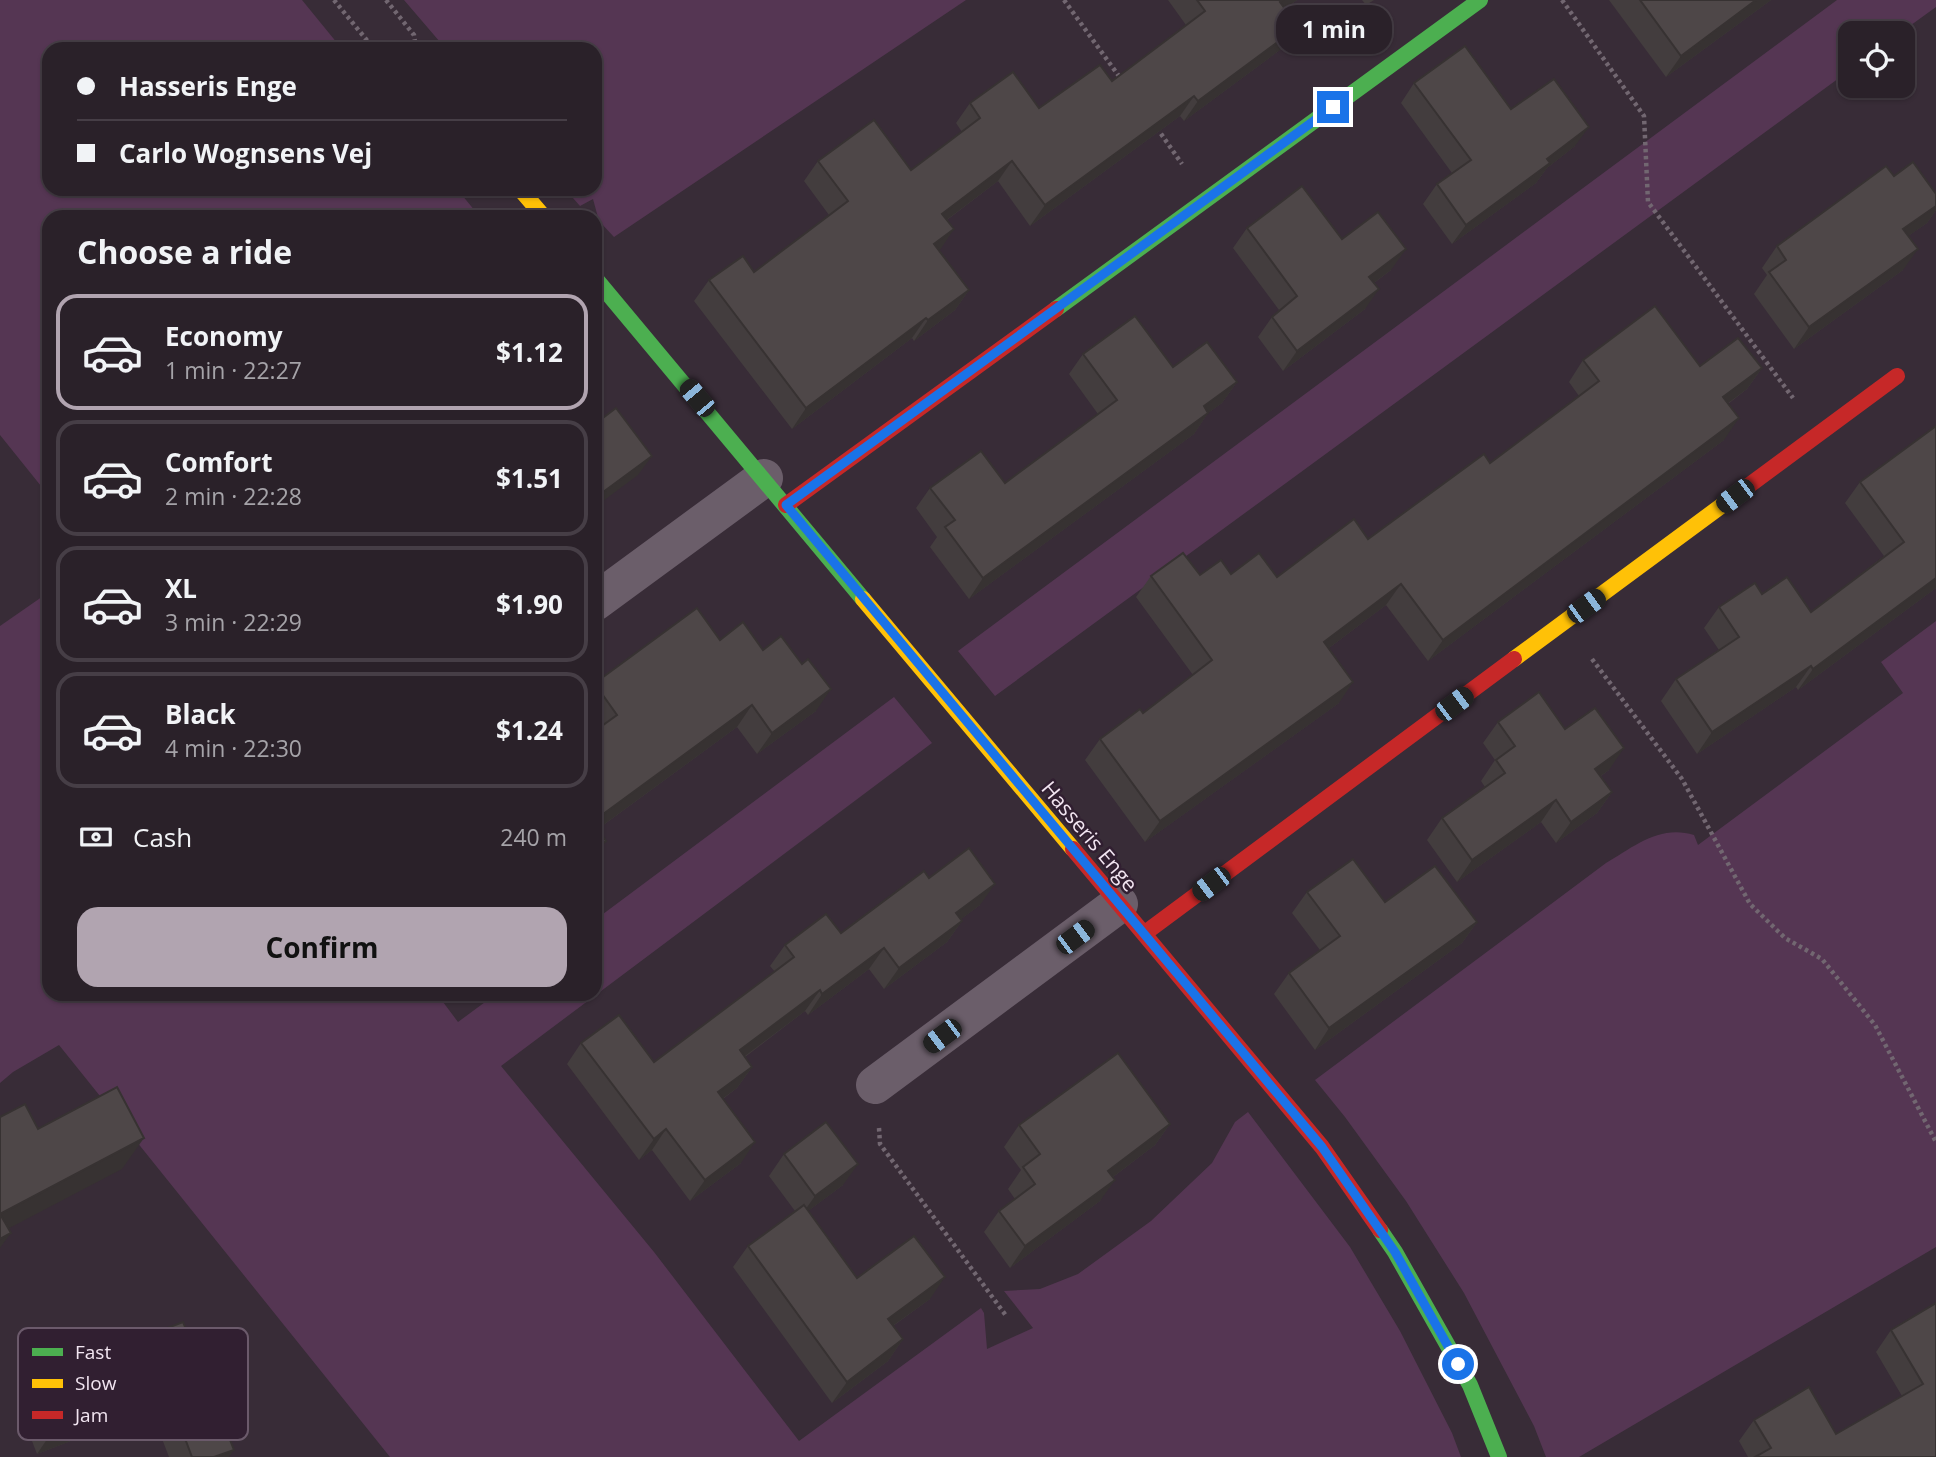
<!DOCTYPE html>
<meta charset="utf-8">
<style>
body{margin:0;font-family:"Open Sans",sans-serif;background:#362e35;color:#f1f3f6;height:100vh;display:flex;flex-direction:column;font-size:26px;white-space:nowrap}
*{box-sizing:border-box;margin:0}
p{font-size:23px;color:#a5a3a8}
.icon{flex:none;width:38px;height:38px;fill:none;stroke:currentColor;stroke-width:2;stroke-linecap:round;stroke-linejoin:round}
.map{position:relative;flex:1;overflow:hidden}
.panel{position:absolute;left:42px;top:210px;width:560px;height:791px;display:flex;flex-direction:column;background:#2a2129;border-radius:21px;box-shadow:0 2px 5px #0004,0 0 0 2px #463e46}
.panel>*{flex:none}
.banner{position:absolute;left:42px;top:42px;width:560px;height:154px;border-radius:21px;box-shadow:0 2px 5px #0004,0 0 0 2px #463e46;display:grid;align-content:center;height:154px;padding:0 35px;background:#2a2129}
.tools{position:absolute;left:1838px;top:21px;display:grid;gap:14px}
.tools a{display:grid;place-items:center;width:77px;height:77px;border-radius:14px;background:#2a2129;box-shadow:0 2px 5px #0004,0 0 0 2px #463e46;font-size:35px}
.end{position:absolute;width:32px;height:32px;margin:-16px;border:9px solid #1a73e8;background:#fff;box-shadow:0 0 0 4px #fff}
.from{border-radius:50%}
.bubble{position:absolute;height:49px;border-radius:21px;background:#2a2129;box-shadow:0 2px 5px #0004,0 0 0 2px #463e46;font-size:23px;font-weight:700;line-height:49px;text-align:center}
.car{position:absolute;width:21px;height:42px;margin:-21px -10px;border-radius:9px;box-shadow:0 0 5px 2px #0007;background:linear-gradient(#222 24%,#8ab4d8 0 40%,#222 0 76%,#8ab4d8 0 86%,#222 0)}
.banner b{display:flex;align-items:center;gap:24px;height:66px;font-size:26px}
.banner b+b{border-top:2px solid #463e46}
.banner i{width:18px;height:18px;background:#f1f3f6}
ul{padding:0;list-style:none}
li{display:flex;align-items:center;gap:21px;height:116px;margin:0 14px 10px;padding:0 21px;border:4px solid #463e46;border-radius:21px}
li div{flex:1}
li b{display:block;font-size:26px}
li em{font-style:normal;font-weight:700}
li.current{border-color:#b1a4b0}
li>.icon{width:63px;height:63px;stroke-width:1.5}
h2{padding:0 35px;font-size:32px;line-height:84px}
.pay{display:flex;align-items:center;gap:18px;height:77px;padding:0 35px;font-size:26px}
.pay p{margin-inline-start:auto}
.cta{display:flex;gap:14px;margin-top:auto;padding:14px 35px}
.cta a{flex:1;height:80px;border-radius:21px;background:#b1a4b0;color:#111;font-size:28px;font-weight:700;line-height:80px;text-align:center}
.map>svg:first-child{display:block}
.green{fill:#553653}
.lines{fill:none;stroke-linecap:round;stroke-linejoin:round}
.path{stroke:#726771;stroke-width:4.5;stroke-dasharray:3.5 3.5;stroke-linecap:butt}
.street{stroke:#6b5e6a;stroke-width:38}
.fast{stroke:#4caf50;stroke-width:16}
.slow{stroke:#ffc107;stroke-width:16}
.jam{stroke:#c62828;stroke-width:16}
.wall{fill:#433d3e}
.shaded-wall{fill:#373232}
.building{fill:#4e4748;stroke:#373232;stroke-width:2}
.route{stroke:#1a73e8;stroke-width:9}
.labels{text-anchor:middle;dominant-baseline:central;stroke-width:5;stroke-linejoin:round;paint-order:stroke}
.street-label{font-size:21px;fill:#f2e5f1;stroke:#311f31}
.key{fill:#311f31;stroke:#6b5a6b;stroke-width:2}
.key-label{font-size:19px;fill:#f2e5f1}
</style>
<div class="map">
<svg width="1936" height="1457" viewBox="0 0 1936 1457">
<rect width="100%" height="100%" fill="#382c37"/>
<g class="green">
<polygon points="0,0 302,0 342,49 49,49 49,189 457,189 480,217 49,217 49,496 0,435"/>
<polygon points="404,0 966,0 614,237 599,221 593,199 580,206 565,189 595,189 595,49 446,49"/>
<polygon points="1837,0 1936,0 1936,7 1900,33 1850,33 1850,70 995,696 958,651"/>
<polygon points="49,592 49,994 437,994 458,1022 496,994 595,994 595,920 894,697 932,743 501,1066 654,1252 799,1441 981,1308 984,1313 987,1349 1033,1328 1004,1291 1040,1289 1078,1274 1151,1221 1212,1163 1235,1122 1248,1112 1350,1247 1400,1331 1452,1433 1461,1457 390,1457 59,1045 13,1072 0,1083 0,626"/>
<path d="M1936,621V1247L1579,1457H1546L1534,1426L1464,1293L1406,1201L1345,1117L1315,1080L1606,863C1633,847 1660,824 1694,835L1698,845L1903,693L1881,662Z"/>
</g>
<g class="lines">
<g class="path">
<polyline points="334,0 374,49"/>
<polyline points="386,0 414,35 416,49"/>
<polyline points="1064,0 1121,79"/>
<polyline points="1562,0 1644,116 1648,202 1793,398"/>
<polyline points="1157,128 1182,164"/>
<polyline points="1592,659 1682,779 1750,904 1785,938 1822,959 1875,1025 1936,1142"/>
<polyline points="879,1128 880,1144 1007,1317"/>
</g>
<g class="street">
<polyline points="595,602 764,478"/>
<polyline points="875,1085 1119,904"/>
</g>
<g class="fast">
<polyline points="595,278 863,599"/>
<polyline points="1056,309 1480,0"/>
<polyline points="1380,1230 1395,1252 1470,1385 1499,1457"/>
</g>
<g class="slow">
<polyline points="520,189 544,217"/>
<polyline points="863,599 1073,849"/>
<polyline points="1514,659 1732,498"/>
</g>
<g class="jam">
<polyline points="1732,498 1897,376"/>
<polyline points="786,505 1056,309"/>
<polyline points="1073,849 1322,1147 1380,1230"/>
<polyline points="1145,933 1514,659"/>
</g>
</g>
<g class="wall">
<polygon points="1168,0 1297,0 1285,9 1284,47 1184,121 1180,116 1030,226 998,181 947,220 939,250 969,290 955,310 914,341 912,338 792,429 694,301 709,280 754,272 829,215 804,181 818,161 911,170 962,132 956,123 970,103 1039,108 1112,81 1186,25"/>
<polygon points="1362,0 1374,0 1366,5"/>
<polygon points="1609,0 1771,0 1666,77"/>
<polygon points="1414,83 1511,109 1575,146 1547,168 1536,183 1452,244 1423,204 1437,184 1452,173 1401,103"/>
<polygon points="1894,176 1936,194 1936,210 1927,223 1908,236 1903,270 1794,349 1754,294 1767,275 1762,268 1777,246"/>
<polygon points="1247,228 1342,239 1391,270 1374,283 1365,309 1283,371 1258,337 1272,317 1279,310 1233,248"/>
<polygon points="1083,354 1173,367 1237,382 1222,403 1208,413 1194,434 969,599 930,547 937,537 916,508 930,488 1005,483 1098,414 1069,374"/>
<polygon points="1583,360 1762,368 1747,389 1728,404 1724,440 1428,661 1386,605 1329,648 1339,703 1145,842 1085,760 1100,739 1143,713 1193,675 1136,597 1151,576 1231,574 1277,577 1368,539 1490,463 1579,396 1569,382"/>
<polygon points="1936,426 1936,588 1798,690 1796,687 1697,754 1661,701 1676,679 1719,650 1704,628 1719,607 1762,594 1811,612 1884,556 1845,503 1860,482"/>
<polygon points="720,640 763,650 816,711 757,754 737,727 598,829 606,841 595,857 595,731 597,729 595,726 595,683"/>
<polygon points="1498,722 1565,729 1609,770 1601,776 1612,792 1597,813 1556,843 1541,822 1457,882 1427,840 1442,818 1485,787 1481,781 1495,760 1483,743"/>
<polygon points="929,878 980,905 961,919 962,921 947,942 884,989 869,969 808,1015 805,1011 745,1057 752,1067 737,1088 723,1099 741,1163 690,1201 652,1150 639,1160 567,1064 581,1043 654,1062 775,972 770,966 785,945 841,933"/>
<polygon points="1307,892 1385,902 1477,922 1462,943 1315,1050 1274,994 1289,973 1320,950 1292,913"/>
<polygon points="1170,1124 1155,1145 1113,1177 1100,1201 1010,1268 984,1232 999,1211 1015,1199 1008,1189 1021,1170 1004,1147 1019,1125"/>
<polygon points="784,1154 843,1185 808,1211 857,1278 930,1299 893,1326 903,1339 888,1361 832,1403 733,1267 748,1246 795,1211 769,1176"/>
<polygon points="1936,1303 1936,1457 1748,1457 1739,1441 1754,1420 1836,1434 1902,1396 1876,1352 1891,1330"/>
<polygon points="183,1322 229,1457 169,1457 151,1410 37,1454 17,1402 32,1380"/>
</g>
<g class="shaded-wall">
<polygon points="1283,0 1297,0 1266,23 1280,2"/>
<polygon points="1756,0 1771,0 1666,77 1681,56"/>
<polygon points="1298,27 1284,47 1184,121 1198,101"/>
<polygon points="1194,96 1180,116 1030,226 1045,205"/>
<polygon points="1589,127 1575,146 1547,168 1536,183 1452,244 1466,225 1547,159"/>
<polygon points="1012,161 998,181 928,234 942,214"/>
<polygon points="1936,206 1936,210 1927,223 1888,250 1903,229"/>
<polygon points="954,229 940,250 920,264 934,244"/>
<polygon points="1406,249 1391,270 1355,297 1369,277"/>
<polygon points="1918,249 1903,270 1794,349 1809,327"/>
<polygon points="1379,289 1365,309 1283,371 1297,351"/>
<polygon points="969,290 955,310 914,341 928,320"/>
<polygon points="926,318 912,338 792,429 806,408"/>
<polygon points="1762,368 1747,389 1708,418 1723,397"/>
<polygon points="1237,382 1222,403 1208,413 1194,434 969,599 983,578 1204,406"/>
<polygon points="1739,418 1724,440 1428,661 1443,640"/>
<polygon points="652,456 638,475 595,507 595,498"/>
<polygon points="1936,578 1936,588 1798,690 1813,669"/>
<polygon points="1401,584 1386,605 1309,663 1324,642"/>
<polygon points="1811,666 1796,687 1697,754 1712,732"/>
<polygon points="1353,682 1339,703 1145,842 1160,821"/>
<polygon points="831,689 816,711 757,754 772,733"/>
<polygon points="752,705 737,727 595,831 595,820"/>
<polygon points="1624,748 1609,770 1581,790 1595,769"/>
<polygon points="1612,792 1597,813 1556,843 1571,822"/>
<polygon points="1556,800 1541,822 1457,882 1472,860"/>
<polygon points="606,841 595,857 595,849"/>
<polygon points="995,884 980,905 941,934 956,913"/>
<polygon points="962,921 947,942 884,989 899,968"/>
<polygon points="1477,922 1462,943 1315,1050 1329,1028"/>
<polygon points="884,948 869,969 808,1015 822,994"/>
<polygon points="820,990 805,1011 725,1071 740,1050"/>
<polygon points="752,1067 737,1088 703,1113 718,1092"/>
<polygon points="1170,1124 1155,1145 1093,1192 1108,1171"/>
<polygon points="666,1129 652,1150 639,1160 654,1139"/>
<polygon points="144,1138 122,1169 0,1233 0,1214"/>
<polygon points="755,1142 741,1163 690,1201 705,1180"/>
<polygon points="858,1164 843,1185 800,1217 815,1196"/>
<polygon points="1115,1180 1100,1201 1010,1268 1025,1246"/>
<polygon points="11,1233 0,1248 0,1239"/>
<polygon points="945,1277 930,1299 873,1340 888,1319"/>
<polygon points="903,1339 888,1361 832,1403 847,1382"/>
<polygon points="166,1388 151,1410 37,1454 52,1432"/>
<polygon points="234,1450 229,1457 214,1457"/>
</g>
<g class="building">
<polygon points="1197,0 1283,0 1280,2 1298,27 1198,101 1194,96 1045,205 1012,161 942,214 954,229 934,244 969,290 928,320 926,318 806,408 709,280 743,256 754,272 848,201 818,161 874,120 911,170 980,118 970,103 1013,72 1039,108 1100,65 1112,81 1205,11"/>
<polygon points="1640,0 1756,0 1681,56"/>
<polygon points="1465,46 1511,109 1554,79 1589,127 1547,159 1550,163 1466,225 1437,184 1471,160 1414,83"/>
<polygon points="1913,162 1936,194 1936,206 1903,229 1918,249 1809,327 1769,272 1786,260 1777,246 1886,166 1894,176"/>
<polygon points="1302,186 1342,239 1378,212 1406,249 1369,277 1379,289 1297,351 1272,317 1297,296 1247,228"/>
<polygon points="1655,306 1700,366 1738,338 1762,368 1723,397 1739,418 1443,640 1401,584 1324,642 1353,682 1160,821 1100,739 1140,709 1143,713 1212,660 1151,576 1183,553 1200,575 1221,560 1231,574 1259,553 1277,577 1354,519 1368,539 1484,454 1490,463 1599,381 1583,360"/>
<polygon points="1135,316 1173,367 1207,342 1237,382 1204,406 1208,413 983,578 945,527 955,520 930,488 981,451 1005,483 1117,400 1083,354"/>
<polygon points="616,408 652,456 595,498 595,424"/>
<polygon points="1936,426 1936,578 1813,669 1811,666 1712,732 1676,679 1739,637 1719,607 1755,583 1762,594 1787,577 1811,612 1904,542 1860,482"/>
<polygon points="697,608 720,640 743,622 763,650 781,636 802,664 808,659 831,689 772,733 752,705 595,820 595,731 617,715 595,684 595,683"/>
<polygon points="1539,692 1565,729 1595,708 1624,748 1595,769 1612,792 1571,822 1556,800 1472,860 1442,818 1505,773 1496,760 1515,746 1498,722"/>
<polygon points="595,825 606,841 595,849"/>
<polygon points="969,848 995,884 956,913 962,921 899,968 884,948 822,994 820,990 740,1050 752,1067 718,1092 755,1142 705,1180 666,1129 654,1139 581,1043 619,1015 654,1062 794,957 785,945 826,914 841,933 924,871 929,878"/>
<polygon points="1353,859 1385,902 1435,866 1477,922 1329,1028 1289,973 1340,936 1307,892"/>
<polygon points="1118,1053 1170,1124 1108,1171 1115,1180 1025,1246 999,1211 1035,1184 1023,1167 1040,1154 1019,1125"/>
<polygon points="117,1087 144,1138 0,1214 11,1233 0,1239 0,1117 25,1104 38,1129"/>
<polygon points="826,1122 858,1164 815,1196 784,1154"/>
<polygon points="804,1205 857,1278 914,1236 945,1277 888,1319 903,1339 847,1382 748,1246"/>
<polygon points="1936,1303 1936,1457 1755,1457 1771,1448 1754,1420 1809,1387 1836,1434 1923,1384 1891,1330"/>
<polygon points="183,1322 234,1450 214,1457 192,1457 166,1388 52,1432 32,1380"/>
</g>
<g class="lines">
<polyline class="route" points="1333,107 786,505 1322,1147 1395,1252 1458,1364"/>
</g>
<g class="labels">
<g class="street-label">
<text transform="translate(1090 836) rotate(50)">Hasseris Enge</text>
</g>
</g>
<rect x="18" y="1328" width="230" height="112" rx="10" class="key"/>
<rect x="32" y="1348" width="31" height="8" fill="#4caf50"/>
<rect x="32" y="1379" width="31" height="9" fill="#ffc107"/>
<rect x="32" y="1411" width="31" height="8" fill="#c62828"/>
<g class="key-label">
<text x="75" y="1359">Fast</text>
<text x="75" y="1390">Slow</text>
<text x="75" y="1422">Jam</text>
</g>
</svg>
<div class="tools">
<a><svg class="icon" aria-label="locate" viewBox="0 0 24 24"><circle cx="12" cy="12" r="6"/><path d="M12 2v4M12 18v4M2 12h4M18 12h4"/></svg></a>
</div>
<i class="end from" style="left:1458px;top:1364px"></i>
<i class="end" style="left:1333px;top:107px"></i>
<div class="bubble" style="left:1276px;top:5px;width:116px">1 min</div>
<i class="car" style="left:697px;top:398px;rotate:320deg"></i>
<i class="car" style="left:1735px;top:496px;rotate:233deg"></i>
<i class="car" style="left:1586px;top:606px;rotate:54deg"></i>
<i class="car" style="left:1454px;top:704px;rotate:53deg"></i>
<i class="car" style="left:1211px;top:884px;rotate:233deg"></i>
<i class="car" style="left:1075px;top:937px;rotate:53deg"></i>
<i class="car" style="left:942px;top:1036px;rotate:233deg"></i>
<div class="banner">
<b><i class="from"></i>Hasseris Enge</b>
<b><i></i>Carlo Wognsens Vej</b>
</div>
<section class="panel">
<h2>Choose a ride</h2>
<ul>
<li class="current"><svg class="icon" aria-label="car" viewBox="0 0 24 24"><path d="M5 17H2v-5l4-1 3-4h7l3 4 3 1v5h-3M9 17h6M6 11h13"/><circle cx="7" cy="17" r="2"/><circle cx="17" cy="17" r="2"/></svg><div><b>Economy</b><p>1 min · 22:27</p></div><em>$1.12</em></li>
<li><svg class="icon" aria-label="car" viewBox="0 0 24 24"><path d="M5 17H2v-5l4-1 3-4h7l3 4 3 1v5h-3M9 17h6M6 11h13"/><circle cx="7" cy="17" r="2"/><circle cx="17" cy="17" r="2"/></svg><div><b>Comfort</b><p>2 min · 22:28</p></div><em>$1.51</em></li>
<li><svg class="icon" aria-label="car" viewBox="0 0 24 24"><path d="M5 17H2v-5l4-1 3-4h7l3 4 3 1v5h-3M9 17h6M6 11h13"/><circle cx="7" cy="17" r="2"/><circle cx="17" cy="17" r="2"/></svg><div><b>XL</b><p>3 min · 22:29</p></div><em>$1.90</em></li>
<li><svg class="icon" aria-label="car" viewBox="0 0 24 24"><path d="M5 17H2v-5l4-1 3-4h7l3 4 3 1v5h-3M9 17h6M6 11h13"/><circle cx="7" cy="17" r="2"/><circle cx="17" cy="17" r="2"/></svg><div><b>Black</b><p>4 min · 22:30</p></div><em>$1.24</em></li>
</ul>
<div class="pay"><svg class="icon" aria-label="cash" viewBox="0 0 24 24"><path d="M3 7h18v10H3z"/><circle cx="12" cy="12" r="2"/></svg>Cash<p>240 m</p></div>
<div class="cta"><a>Confirm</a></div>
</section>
</div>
